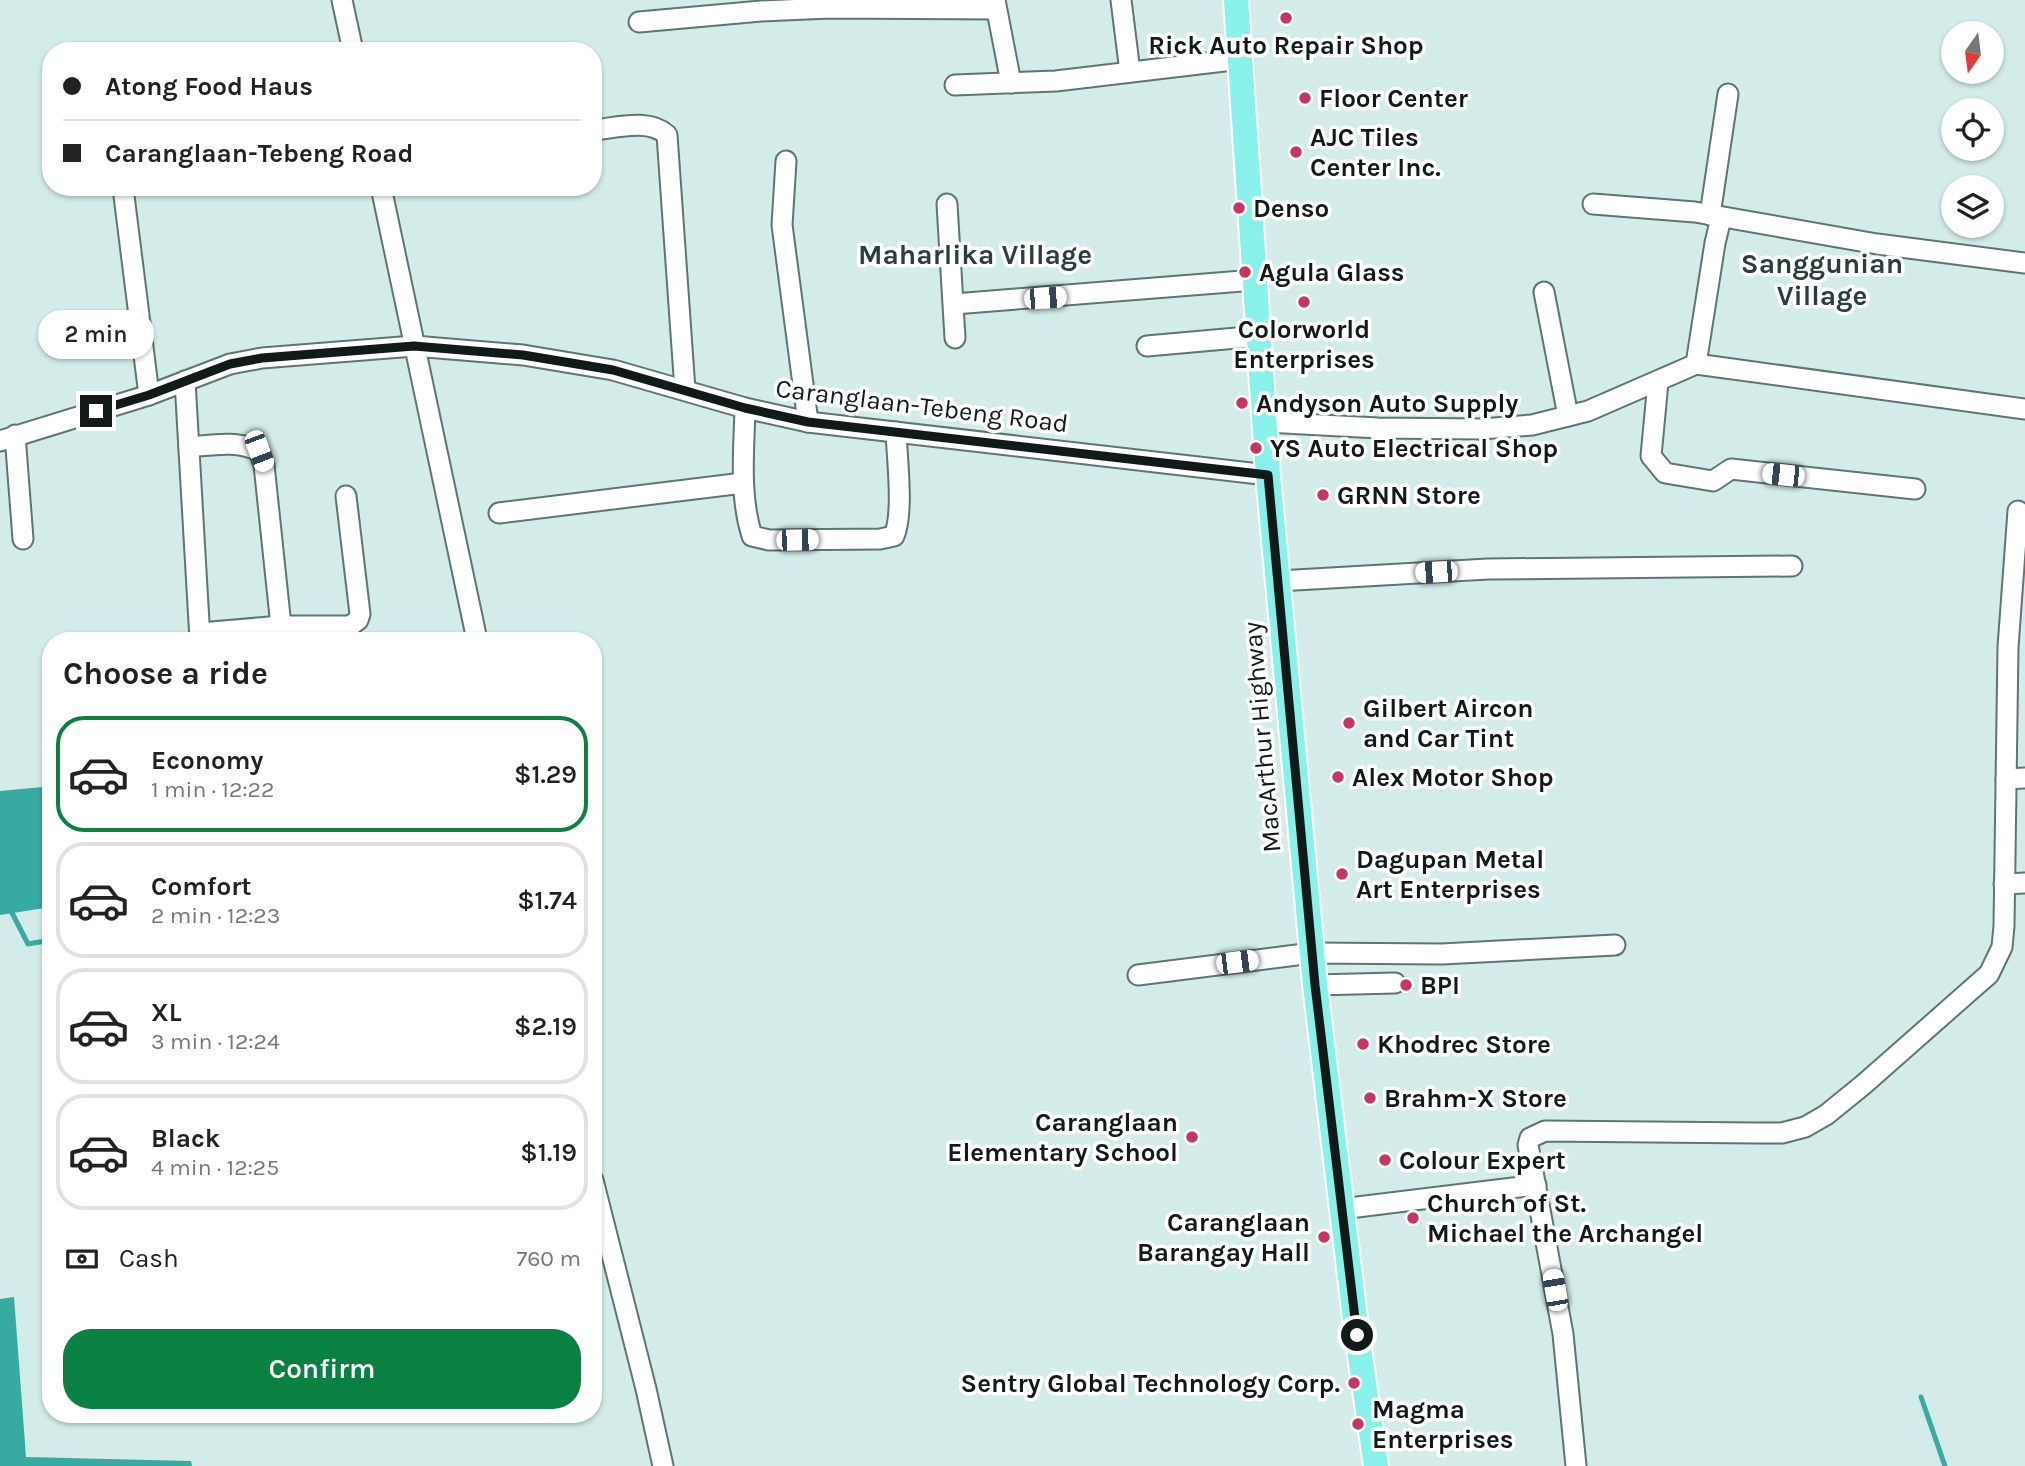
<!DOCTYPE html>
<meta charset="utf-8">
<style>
body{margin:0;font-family:Karla,sans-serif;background:#f2f2f2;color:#222;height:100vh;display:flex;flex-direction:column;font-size:26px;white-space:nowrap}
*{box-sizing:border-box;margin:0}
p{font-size:23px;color:#767676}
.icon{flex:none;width:38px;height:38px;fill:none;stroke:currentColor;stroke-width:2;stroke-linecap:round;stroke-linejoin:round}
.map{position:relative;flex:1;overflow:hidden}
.panel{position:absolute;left:42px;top:632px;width:560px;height:791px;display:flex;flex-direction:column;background:#fff;border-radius:28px;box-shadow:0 2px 5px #0004}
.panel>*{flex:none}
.top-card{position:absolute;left:42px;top:42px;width:560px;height:154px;border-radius:28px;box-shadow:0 2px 5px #0004;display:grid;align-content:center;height:154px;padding:0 21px;background:#fff}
.needle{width:46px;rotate:194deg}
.fabs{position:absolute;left:1941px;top:21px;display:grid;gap:14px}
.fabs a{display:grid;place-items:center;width:63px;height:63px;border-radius:50%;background:#fff;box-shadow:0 2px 5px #0004;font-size:35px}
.end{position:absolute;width:32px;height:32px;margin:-16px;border:9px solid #111a19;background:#fff;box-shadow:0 0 0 4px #fff}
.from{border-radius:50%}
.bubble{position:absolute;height:49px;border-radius:24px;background:#fff;box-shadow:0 2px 5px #0004;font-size:23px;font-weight:600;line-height:49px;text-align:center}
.car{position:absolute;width:21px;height:42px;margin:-21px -10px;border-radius:9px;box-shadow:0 0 5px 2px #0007;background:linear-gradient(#fff 24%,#345 0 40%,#fff 0 76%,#345 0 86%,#fff 0)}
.top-card b{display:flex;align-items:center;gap:24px;height:66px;font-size:26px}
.top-card b+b{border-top:2px solid #e0e0e0}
.top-card i{width:18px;height:18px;background:#222}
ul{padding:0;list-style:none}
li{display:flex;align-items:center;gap:21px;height:116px;margin:0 14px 10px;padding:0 7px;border:4px solid #e0e0e0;border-radius:28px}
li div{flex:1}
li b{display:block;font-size:26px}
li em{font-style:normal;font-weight:600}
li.on{border-color:#0b8043}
li>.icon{width:63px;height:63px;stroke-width:1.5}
h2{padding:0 21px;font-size:32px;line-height:84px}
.pay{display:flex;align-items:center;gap:18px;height:77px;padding:0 21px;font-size:26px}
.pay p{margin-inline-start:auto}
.cta{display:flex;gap:14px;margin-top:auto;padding:14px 21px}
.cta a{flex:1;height:80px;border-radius:28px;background:#0b8043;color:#fff;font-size:28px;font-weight:600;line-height:80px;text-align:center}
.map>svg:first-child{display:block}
.water{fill:#37aaa2}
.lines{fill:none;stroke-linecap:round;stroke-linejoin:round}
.stream{stroke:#37aaa2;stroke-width:5}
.minor-casing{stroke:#5e7572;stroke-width:23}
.major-casing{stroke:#fff;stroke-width:28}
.minor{stroke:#fff;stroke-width:19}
.major{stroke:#88f1ea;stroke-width:24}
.route{stroke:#111a19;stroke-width:9}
.poi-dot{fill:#c53760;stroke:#fff;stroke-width:2.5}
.labels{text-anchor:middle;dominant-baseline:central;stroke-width:7;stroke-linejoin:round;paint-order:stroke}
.poi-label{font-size:26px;font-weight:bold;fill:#111a19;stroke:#fff;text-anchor:start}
.street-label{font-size:26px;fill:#111a19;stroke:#fff}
.neighbourhood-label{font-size:28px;font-weight:bold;fill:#2a3f3d;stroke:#fff}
</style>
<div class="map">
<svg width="2025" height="1466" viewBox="0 0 2025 1466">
<rect width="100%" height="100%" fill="#d3ece9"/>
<g class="water">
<polygon points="43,787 51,839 51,907 0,915 0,791"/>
<polygon points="14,1297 26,1457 191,1461 192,1466 0,1466 0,1299"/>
</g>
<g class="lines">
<g class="stream">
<polyline points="0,906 8,905 28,944 51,940"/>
<polyline points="1921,1397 1945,1466"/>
</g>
<defs>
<g id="minor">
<polyline points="342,0 353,51"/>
<polyline points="995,0 1011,83"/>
<polyline points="1121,0 1130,72"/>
<polyline points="639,22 761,11 830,8 996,9"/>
<polyline points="955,85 1056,81 1241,59"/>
<path d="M593,130C616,128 649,118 667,135L685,390"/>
<polyline points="786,161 782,225 808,422"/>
<polyline points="381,187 477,640"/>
<polyline points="123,188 149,395"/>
<polyline points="947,204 955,338"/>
<polyline points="1593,204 1695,212 1877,244 2025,263"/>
<polyline points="1710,215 1728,94"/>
<polyline points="1544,292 1568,416"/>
<polyline points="954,304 1255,280"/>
<polyline points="1147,346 1259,336"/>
<polyline points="1696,364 1715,243 1721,218"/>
<polyline points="185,381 200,640"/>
<polyline points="1658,382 1651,456 1665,473 1713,481 1731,469 1915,489"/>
<path d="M745,408C744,450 739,495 752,536L769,540L880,539L894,536C904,513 897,459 896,432"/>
<polyline points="1266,422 1378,428 1481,429 1532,425 1588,411 1696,364 2025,409"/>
<polyline points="15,435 23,539"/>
<polyline points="0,441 149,395 230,364 262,358 414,346 523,355 613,370 745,408 808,422 1268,475"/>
<path d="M189,447C213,445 237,440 259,451L264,465L281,626"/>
<polyline points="499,513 743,483"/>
<polyline points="1278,581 1488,569 1792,566"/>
<polyline points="200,633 281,626 350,626 358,620 360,614 346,496"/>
<polyline points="2006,779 2025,778"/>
<polyline points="2004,884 2025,883"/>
<polyline points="1138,975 1312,953 1442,954 1615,945"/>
<polyline points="1315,985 1395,983"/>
<polyline points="593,1180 646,1389 663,1466"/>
<polyline points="1341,1209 1536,1185"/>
<polyline points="1576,1466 1563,1334 1528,1145 1530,1138 1545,1131 1757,1133 1782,1133 1805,1127 1826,1115 1863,1085 1989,974 2002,947 2004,926 2008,647 2018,511"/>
</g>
<polyline id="major" points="1236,0 1268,475 1315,985 1357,1335 1376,1466"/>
</defs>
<use href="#minor" class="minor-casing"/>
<use href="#major" class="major-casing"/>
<use href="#minor" class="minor"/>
<use href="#major" class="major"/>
</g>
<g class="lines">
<polyline class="route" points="96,411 149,395 230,364 262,358 414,346 523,355 613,370 745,408 808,422 1268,475 1315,985 1357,1335"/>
</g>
<g class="poi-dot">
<circle cx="1286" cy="18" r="7"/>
<circle cx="1305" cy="98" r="7"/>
<circle cx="1296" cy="152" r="7"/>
<circle cx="1239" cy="208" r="7"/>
<circle cx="1245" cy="272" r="7"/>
<circle cx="1304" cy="302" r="7"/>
<circle cx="1242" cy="403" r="7"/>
<circle cx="1256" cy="448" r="7"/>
<circle cx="1323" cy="495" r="7"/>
<circle cx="1349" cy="723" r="7"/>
<circle cx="1338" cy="777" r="7"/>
<circle cx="1342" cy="874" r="7"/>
<circle cx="1406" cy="985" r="7"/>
<circle cx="1363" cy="1044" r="7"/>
<circle cx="1370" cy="1098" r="7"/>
<circle cx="1192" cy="1137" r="7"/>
<circle cx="1385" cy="1160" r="7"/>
<circle cx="1413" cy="1218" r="7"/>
<circle cx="1324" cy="1237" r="7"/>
<circle cx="1354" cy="1383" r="7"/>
<circle cx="1358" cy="1424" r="7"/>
</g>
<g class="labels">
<g class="poi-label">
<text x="1286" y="45" text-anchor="middle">Rick Auto Repair Shop</text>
<text x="1319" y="98">Floor Center</text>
<text x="1310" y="137">AJC Tiles<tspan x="1310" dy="30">Center Inc.</tspan></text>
<text x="1253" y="208">Denso</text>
<text x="1259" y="272">Agula Glass</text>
<text x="1304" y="329" text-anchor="middle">Colorworld<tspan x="1304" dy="30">Enterprises</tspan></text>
<text x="1256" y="403">Andyson Auto Supply</text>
<text x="1270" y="448">YS Auto Electrical Shop</text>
<text x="1337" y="495">GRNN Store</text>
<text x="1363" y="708">Gilbert Aircon<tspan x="1363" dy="30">and Car Tint</tspan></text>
<text x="1352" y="777">Alex Motor Shop</text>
<text x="1356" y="859">Dagupan Metal<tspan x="1356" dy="30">Art Enterprises</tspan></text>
<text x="1420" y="985">BPI</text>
<text x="1377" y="1044">Khodrec Store</text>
<text x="1384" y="1098">Brahm-X Store</text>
<text x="1178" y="1122" text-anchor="end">Caranglaan<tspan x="1178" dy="30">Elementary School</tspan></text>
<text x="1399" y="1160">Colour Expert</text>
<text x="1427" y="1203">Church of St.<tspan x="1427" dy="30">Michael the Archangel</tspan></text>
<text x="1310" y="1222" text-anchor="end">Caranglaan<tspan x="1310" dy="30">Barangay Hall</tspan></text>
<text x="1340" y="1383" text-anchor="end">Sentry Global Technology Corp.</text>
<text x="1372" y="1409">Magma<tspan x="1372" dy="30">Enterprises</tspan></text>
</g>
<g class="street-label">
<text transform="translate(922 406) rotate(7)">Caranglaan-Tebeng Road</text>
<text transform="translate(1262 737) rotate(-95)">MacArthur Highway</text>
</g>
<g class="neighbourhood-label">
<text x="975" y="254">Maharlika Village</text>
<text x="1822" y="263">Sanggunian<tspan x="1822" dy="32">Village</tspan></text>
</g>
</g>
</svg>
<div class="fabs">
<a><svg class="needle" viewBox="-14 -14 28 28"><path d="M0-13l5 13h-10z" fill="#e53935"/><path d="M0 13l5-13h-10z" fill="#767676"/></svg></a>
<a><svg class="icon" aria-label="locate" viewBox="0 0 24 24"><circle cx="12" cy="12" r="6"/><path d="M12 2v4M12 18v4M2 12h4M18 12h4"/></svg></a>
<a><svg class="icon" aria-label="layers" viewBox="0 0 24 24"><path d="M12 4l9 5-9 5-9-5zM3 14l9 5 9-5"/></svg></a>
</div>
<i class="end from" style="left:1357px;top:1335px"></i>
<i class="end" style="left:96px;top:411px"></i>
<div class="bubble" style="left:38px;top:310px;width:116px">2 min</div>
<i class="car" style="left:1045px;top:298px;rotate:86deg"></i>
<i class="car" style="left:259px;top:451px;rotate:159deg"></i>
<i class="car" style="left:1783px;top:475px;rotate:276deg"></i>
<i class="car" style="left:797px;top:540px;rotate:89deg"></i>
<i class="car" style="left:1436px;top:572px;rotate:267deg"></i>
<i class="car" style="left:1237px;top:962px;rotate:83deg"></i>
<i class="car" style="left:1555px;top:1290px;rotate:350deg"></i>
<div class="top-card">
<b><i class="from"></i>Atong Food Haus</b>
<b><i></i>Caranglaan-Tebeng Road</b>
</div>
<section class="panel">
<h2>Choose a ride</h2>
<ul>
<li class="on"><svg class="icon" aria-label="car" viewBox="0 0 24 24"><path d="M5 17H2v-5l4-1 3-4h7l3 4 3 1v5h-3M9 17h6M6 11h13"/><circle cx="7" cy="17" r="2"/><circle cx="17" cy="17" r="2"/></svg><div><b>Economy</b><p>1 min · 12:22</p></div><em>$1.29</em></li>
<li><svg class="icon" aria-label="car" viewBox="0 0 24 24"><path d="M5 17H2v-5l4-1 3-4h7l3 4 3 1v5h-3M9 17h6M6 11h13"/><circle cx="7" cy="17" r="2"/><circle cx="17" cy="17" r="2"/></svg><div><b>Comfort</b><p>2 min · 12:23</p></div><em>$1.74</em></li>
<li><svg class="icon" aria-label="car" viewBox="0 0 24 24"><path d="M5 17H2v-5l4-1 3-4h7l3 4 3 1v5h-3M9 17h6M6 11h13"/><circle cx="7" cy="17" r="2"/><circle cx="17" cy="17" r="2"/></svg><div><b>XL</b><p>3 min · 12:24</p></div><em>$2.19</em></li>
<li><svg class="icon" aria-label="car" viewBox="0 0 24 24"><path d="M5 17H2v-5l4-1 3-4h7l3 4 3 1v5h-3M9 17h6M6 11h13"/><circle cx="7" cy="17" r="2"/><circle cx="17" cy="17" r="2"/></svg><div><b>Black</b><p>4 min · 12:25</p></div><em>$1.19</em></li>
</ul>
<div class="pay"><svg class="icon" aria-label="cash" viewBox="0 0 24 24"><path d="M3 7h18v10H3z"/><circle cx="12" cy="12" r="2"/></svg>Cash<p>760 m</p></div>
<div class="cta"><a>Confirm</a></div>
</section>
</div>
